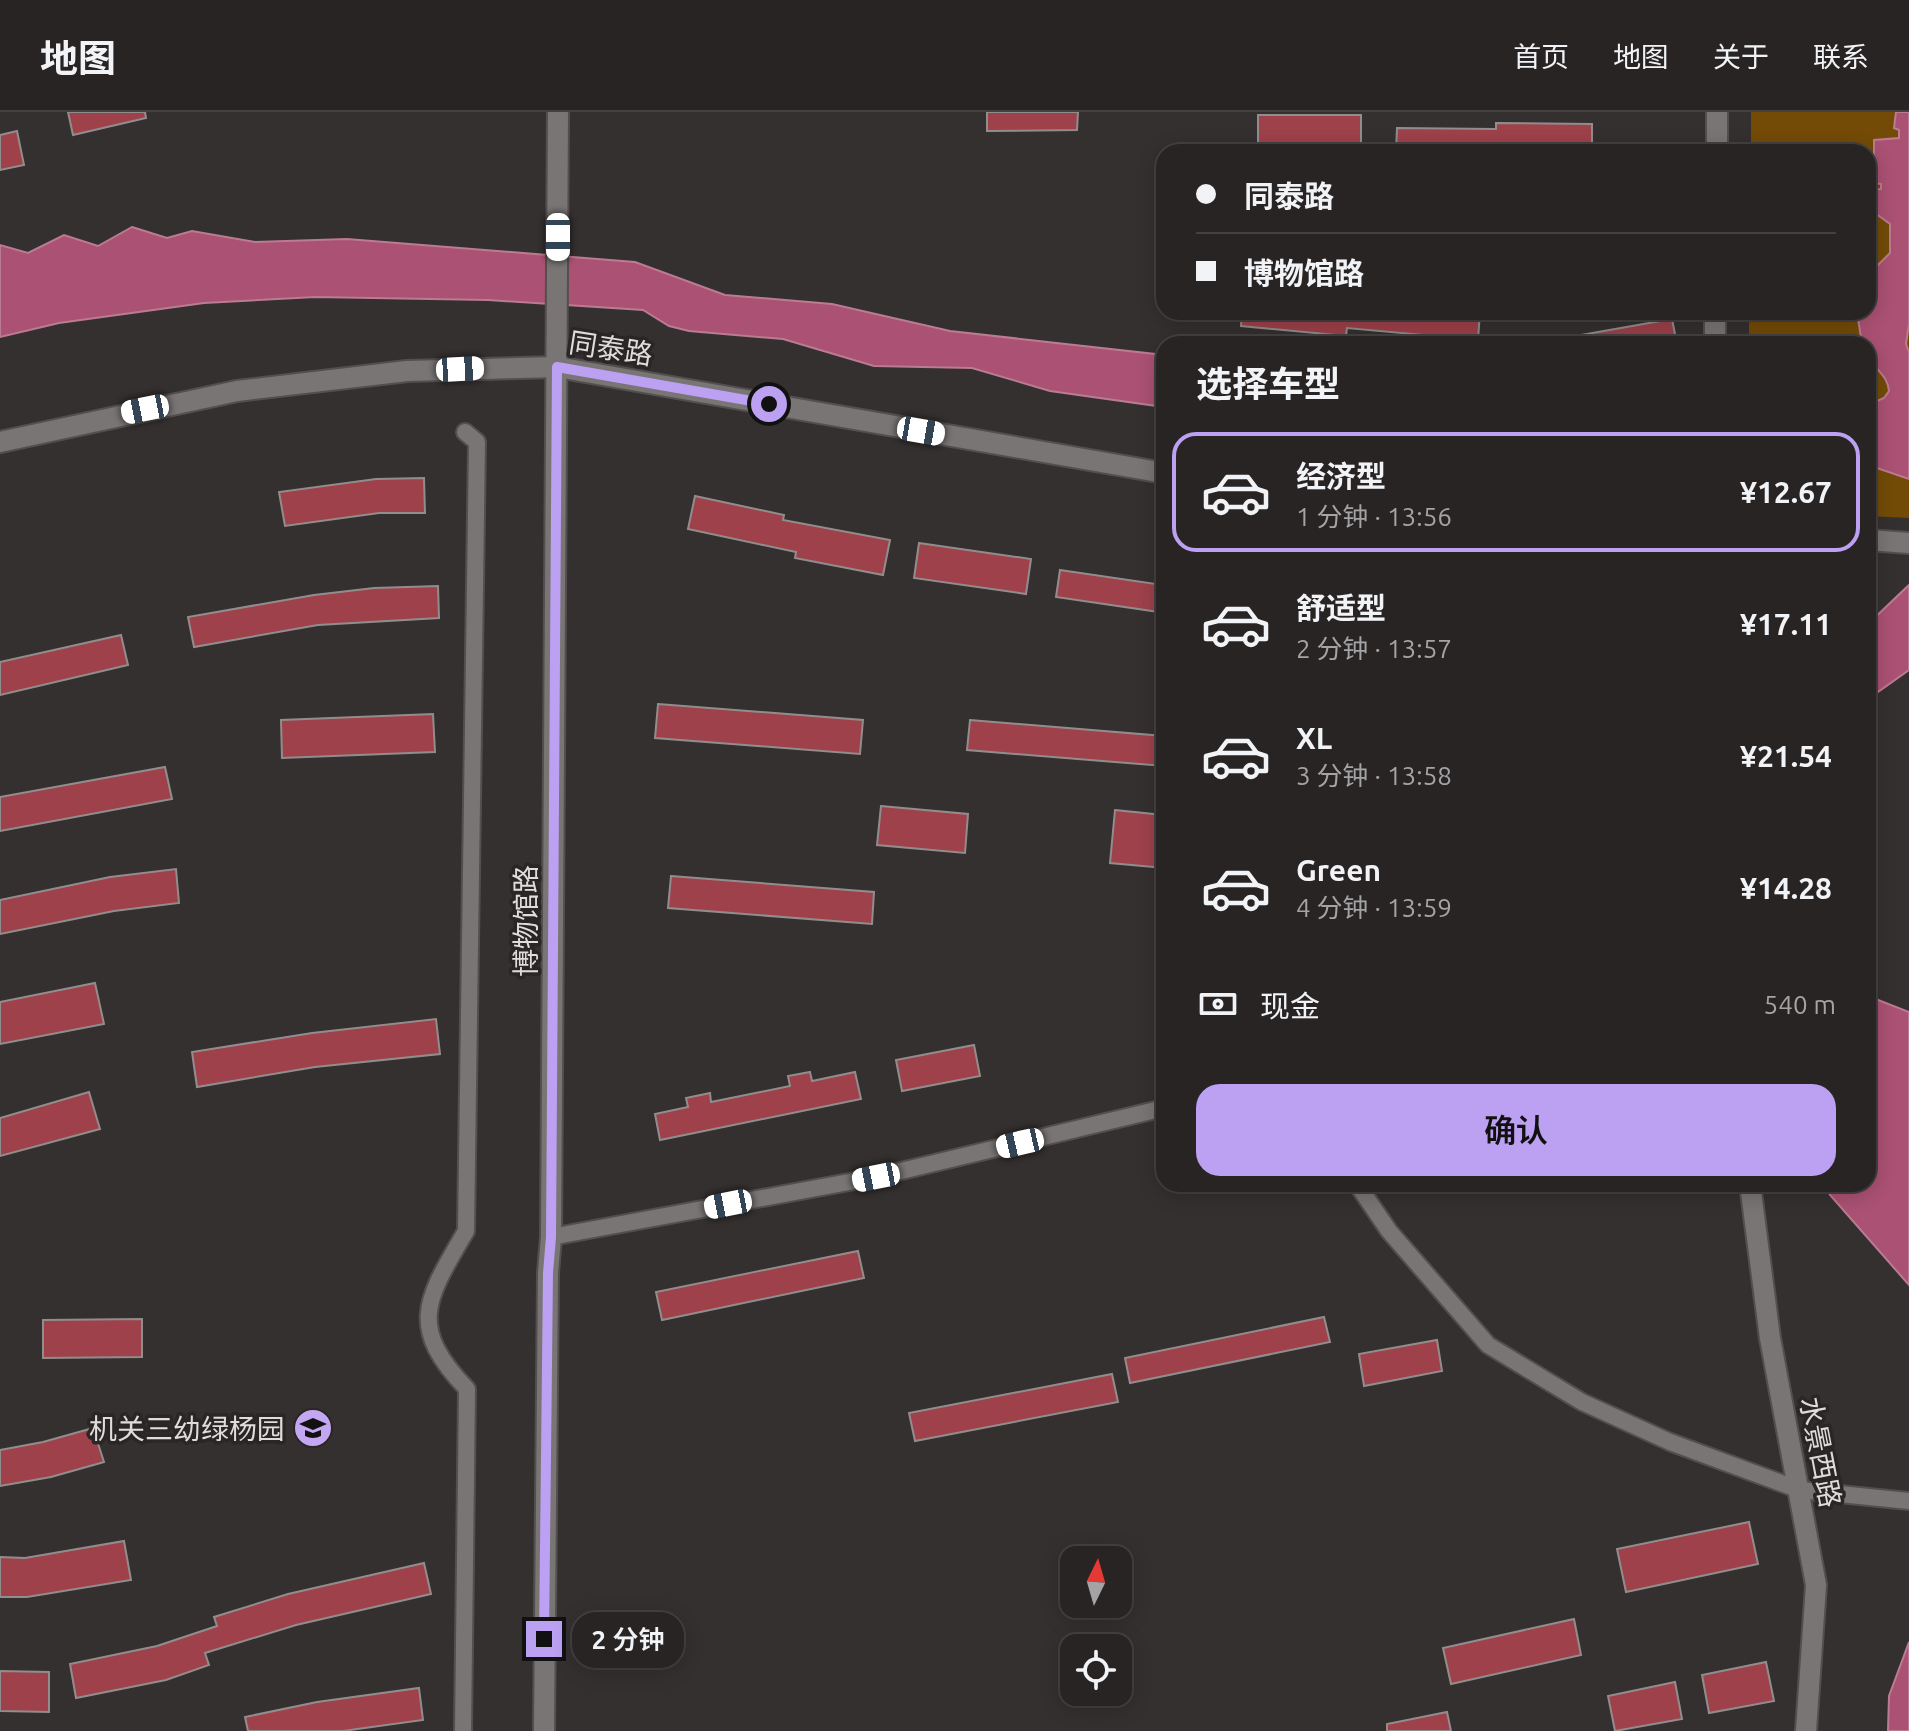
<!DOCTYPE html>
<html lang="zh">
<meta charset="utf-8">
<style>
body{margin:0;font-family:Ubuntu,"Noto Sans SC",sans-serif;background:#2f2c2b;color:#f1f3f6;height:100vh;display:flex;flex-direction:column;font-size:30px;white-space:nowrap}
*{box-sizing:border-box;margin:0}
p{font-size:26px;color:#a4a4a6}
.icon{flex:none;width:44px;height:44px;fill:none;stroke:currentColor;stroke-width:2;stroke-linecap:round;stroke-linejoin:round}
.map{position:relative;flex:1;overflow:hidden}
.sheet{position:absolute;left:1156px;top:224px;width:720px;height:856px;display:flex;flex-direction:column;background:#272423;border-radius:24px;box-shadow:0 4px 20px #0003,0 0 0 2px #434141}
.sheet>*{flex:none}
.top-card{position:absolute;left:1156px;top:32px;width:720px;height:176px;border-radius:24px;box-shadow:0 4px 20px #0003,0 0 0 2px #434141;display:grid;align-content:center;height:176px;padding:0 40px;background:#272423}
.needle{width:52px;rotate:5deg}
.buttons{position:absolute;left:1060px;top:1434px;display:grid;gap:16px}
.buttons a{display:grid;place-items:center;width:72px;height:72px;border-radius:16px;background:#272423;box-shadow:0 4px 20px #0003,0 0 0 2px #434141;font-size:40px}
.end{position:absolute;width:36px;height:36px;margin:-18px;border:10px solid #bca0f2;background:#111;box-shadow:0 0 0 4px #111}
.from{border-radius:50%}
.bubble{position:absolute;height:56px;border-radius:24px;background:#272423;box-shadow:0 4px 20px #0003,0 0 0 2px #434141;font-size:26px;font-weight:600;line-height:56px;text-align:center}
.car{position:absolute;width:24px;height:48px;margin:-24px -12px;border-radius:10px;box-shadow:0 0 6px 2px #0007;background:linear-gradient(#fff 24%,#345 0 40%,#fff 0 76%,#345 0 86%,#fff 0)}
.top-card b{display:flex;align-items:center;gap:28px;height:76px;font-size:30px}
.top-card b+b{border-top:2px solid #434141}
.top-card i{width:20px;height:20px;background:#f1f3f6}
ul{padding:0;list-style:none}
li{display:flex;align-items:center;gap:24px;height:120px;margin:0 16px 12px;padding:0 24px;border:4px solid transparent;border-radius:24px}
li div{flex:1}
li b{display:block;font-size:30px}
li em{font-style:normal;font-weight:600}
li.current{border-color:#bca0f2}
li>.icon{width:72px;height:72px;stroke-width:1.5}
h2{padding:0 40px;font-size:36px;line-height:96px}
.pay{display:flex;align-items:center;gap:20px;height:88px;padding:0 40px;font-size:30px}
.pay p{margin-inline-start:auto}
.primary-button{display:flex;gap:16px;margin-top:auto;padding:16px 40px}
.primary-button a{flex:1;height:92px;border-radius:24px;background:#bca0f2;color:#111;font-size:32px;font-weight:600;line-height:92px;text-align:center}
header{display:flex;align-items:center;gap:48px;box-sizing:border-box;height:112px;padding:0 40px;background:#272423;border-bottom:2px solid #434141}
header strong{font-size:38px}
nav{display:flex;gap:44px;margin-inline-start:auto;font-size:28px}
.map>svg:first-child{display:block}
.green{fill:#734b07}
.water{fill:#ab5173;stroke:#bb7b92;stroke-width:2}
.building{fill:#9e414b;stroke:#928d8d;stroke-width:2}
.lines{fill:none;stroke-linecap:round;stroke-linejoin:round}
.minor-casing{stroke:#534f4e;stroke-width:20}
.tertiary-casing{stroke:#534f4e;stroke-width:24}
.minor{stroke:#797574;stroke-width:16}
.tertiary{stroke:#797574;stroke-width:20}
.route{stroke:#bca0f2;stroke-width:10}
.labels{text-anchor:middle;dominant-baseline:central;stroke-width:7;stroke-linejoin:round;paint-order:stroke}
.street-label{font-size:28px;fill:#dfdcdc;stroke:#2a2625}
.poi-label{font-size:28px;fill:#dfdcdc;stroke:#2a2625;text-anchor:end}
</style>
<header>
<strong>地图</strong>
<nav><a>首页</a><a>地图</a><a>关于</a><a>联系</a></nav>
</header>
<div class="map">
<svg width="1909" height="1619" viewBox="0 0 1909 1619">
<rect width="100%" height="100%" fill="#34302f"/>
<polygon class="green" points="1751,0 1909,0 1909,406 1868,404 1868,232 1749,232 1749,200 1868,200 1868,40 1751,40"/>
<g class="water">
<path d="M1896,0H1909V212L1906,232L1909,240V367L1868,353V293L1884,286L1889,279C1887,258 1868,258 1868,232H1862L1857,200H1868V163L1890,141V112L1868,96V78L1881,77V72L1868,70V53L1874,52V28L1899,26V18L1894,16Z"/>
<polygon points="132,115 167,126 192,119 255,130 347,127 635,150 725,183 832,192 950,219 1164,243 1164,295 1050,279 972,256 874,254 783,227 689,219 669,214 643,198 488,188 315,185 204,191 59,211 0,225 0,133 28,141 64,123 98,134"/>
<polygon points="1909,473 1909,558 1868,587 1868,512"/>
<polygon points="1868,884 1909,900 1909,1173 1830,1083 1824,1072 1868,1072"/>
<polygon points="1909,1530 1909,1619 1888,1619 1889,1584"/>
</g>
<g class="building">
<polygon points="68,0 145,0 146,6 73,23"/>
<polygon points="987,0 1078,0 1077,18 987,19"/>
<rect x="1258" y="3" width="103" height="30"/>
<polygon points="1496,11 1592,12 1592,36 1501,35 1501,40 1396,39 1397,16 1496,17"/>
<polygon points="17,19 24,53 0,58 0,23"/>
<polygon points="1242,200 1480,200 1478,228 1347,216 1346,224 1241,214"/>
<polygon points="1672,207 1677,232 1576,232 1575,224"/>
<polygon points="424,366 425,401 379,401 285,414 279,380 376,367"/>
<polygon points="695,384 784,403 783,408 890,428 883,463 795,446 796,440 688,417"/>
<polygon points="919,431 1031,447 1026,482 914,466"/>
<polygon points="1060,458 1163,473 1159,500 1056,485"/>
<polygon points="438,474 439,506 318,513 194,535 188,505 314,483 374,476"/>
<polygon points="121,523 128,553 0,583 0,550"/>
<polygon points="658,592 863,608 860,642 655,626"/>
<polygon points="433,602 435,640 282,646 281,608"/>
<polygon points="970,608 1164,624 1164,654 967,638"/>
<polygon points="165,655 172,687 0,719 0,685"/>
<polygon points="881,694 968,702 965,741 877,733"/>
<polygon points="1115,698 1163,703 1164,756 1110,751"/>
<polygon points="176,757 179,791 114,799 0,822 0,788 110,765"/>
<polygon points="671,764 874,780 872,812 668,796"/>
<polygon points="95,871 104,912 0,932 0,890"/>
<polygon points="436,907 440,942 315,955 197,975 192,940 312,921"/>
<polygon points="974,933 980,964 902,979 896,948"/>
<polygon points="810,960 812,969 855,960 861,987 660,1028 655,1002 688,995 686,986 710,981 711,990 790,974 788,964"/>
<polygon points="89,980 100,1017 0,1044 0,1006"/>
<polygon points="858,1139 864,1166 662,1208 656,1180"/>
<polygon points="1324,1205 1330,1230 1130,1271 1125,1246"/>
<polygon points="142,1207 142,1245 43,1246 43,1208"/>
<polygon points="1437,1228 1442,1259 1364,1274 1359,1242"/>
<polygon points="1112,1262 1118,1290 915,1329 909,1301"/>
<polygon points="93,1316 104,1350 51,1365 0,1374 0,1338 43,1330"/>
<polygon points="1749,1410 1758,1452 1626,1480 1617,1437"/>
<polygon points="124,1429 131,1468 27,1485 0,1485 0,1445 25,1446"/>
<polygon points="424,1451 431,1482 296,1513 205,1541 209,1553 166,1568 76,1586 70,1552 157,1534 217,1514 214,1505 288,1482"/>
<polygon points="1574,1507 1581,1543 1451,1572 1443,1536"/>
<polygon points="1766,1550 1774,1589 1709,1601 1702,1563"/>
<polygon points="0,1559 49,1560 49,1600 0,1599"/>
<polygon points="1675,1570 1682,1607 1615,1619 1608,1584"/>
<polygon points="419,1576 423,1608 343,1619 248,1619 245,1605 317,1590"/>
<polygon points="1447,1600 1451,1619 1387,1619 1387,1612"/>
</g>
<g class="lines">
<defs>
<g id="minor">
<polyline points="1357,1072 1389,1119 1488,1233 1582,1290 1670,1330 1800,1378 1909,1389"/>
<polyline points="551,1125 876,1065 1164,996"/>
<path d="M463,1619L467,1277C406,1214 427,1186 466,1119L477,330L465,320"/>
</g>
<g id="tertiary">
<polyline points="1717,40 1717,0"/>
<polyline points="1715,232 1715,200"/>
<polyline points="0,330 237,279 407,259 557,255 1164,361"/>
<polyline points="1868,428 1909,431"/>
<polyline points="1750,1072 1770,1226 1816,1473 1806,1619"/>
<polyline points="544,1619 548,1161 551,1125 558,0"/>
</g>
</defs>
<use href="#minor" class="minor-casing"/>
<use href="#tertiary" class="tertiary-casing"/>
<use href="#minor" class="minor"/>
<use href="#tertiary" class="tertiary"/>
</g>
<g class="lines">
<polyline class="route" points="544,1527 548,1161 551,1125 557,255 769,292"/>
</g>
<defs>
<symbol id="school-disc" viewBox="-11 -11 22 22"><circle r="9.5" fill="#c3a7f2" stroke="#2a2625"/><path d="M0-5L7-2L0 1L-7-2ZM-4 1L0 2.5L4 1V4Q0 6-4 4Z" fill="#111"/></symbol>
</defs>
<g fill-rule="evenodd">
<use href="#school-disc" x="291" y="1294" width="44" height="44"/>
</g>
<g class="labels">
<g class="street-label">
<text transform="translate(611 236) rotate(9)">同泰路</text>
<text transform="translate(525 809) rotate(-90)">博物馆路</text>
<text transform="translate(1821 1340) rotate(79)">水景西路</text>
</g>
<g class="poi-label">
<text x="285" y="1316">机关三幼绿杨园</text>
</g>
</g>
</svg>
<div class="buttons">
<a><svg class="needle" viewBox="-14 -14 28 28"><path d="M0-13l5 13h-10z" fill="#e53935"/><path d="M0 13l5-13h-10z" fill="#a4a4a6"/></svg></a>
<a><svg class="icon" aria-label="locate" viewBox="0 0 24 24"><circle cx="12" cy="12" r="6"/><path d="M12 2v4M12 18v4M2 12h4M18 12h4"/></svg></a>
</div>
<i class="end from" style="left:769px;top:292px"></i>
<i class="end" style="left:544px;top:1527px"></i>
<div class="bubble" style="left:572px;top:1500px;width:112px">2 分钟</div>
<i class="car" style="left:558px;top:125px;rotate:180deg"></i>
<i class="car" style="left:460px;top:257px;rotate:87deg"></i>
<i class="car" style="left:145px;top:297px;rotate:259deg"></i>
<i class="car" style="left:921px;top:319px;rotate:100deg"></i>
<i class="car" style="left:1020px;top:1031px;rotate:257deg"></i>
<i class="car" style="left:876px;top:1065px;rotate:259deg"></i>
<i class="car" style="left:728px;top:1092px;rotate:259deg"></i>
<div class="top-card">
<b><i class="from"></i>同泰路</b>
<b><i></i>博物馆路</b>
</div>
<section class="sheet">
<h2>选择车型</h2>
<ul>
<li class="current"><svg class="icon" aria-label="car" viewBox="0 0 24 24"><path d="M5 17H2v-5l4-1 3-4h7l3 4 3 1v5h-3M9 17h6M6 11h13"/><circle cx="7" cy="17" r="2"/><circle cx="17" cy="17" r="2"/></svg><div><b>经济型</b><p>1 分钟 · 13:56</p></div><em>¥12.67</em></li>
<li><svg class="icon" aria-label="car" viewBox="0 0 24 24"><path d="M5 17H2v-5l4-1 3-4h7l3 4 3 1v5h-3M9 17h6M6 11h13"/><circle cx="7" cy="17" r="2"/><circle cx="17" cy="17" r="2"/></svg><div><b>舒适型</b><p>2 分钟 · 13:57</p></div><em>¥17.11</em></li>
<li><svg class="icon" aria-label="car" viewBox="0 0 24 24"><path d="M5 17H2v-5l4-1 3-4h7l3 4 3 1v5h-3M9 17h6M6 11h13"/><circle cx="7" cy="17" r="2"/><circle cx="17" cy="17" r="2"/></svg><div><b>XL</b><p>3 分钟 · 13:58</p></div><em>¥21.54</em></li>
<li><svg class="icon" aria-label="car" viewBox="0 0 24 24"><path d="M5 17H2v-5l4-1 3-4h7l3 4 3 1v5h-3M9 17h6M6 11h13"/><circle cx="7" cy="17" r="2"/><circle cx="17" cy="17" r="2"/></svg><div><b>Green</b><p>4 分钟 · 13:59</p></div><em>¥14.28</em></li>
</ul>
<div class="pay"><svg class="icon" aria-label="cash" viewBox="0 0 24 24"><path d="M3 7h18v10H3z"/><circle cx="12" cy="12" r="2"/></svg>现金<p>540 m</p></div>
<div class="primary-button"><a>确认</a></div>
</section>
</div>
